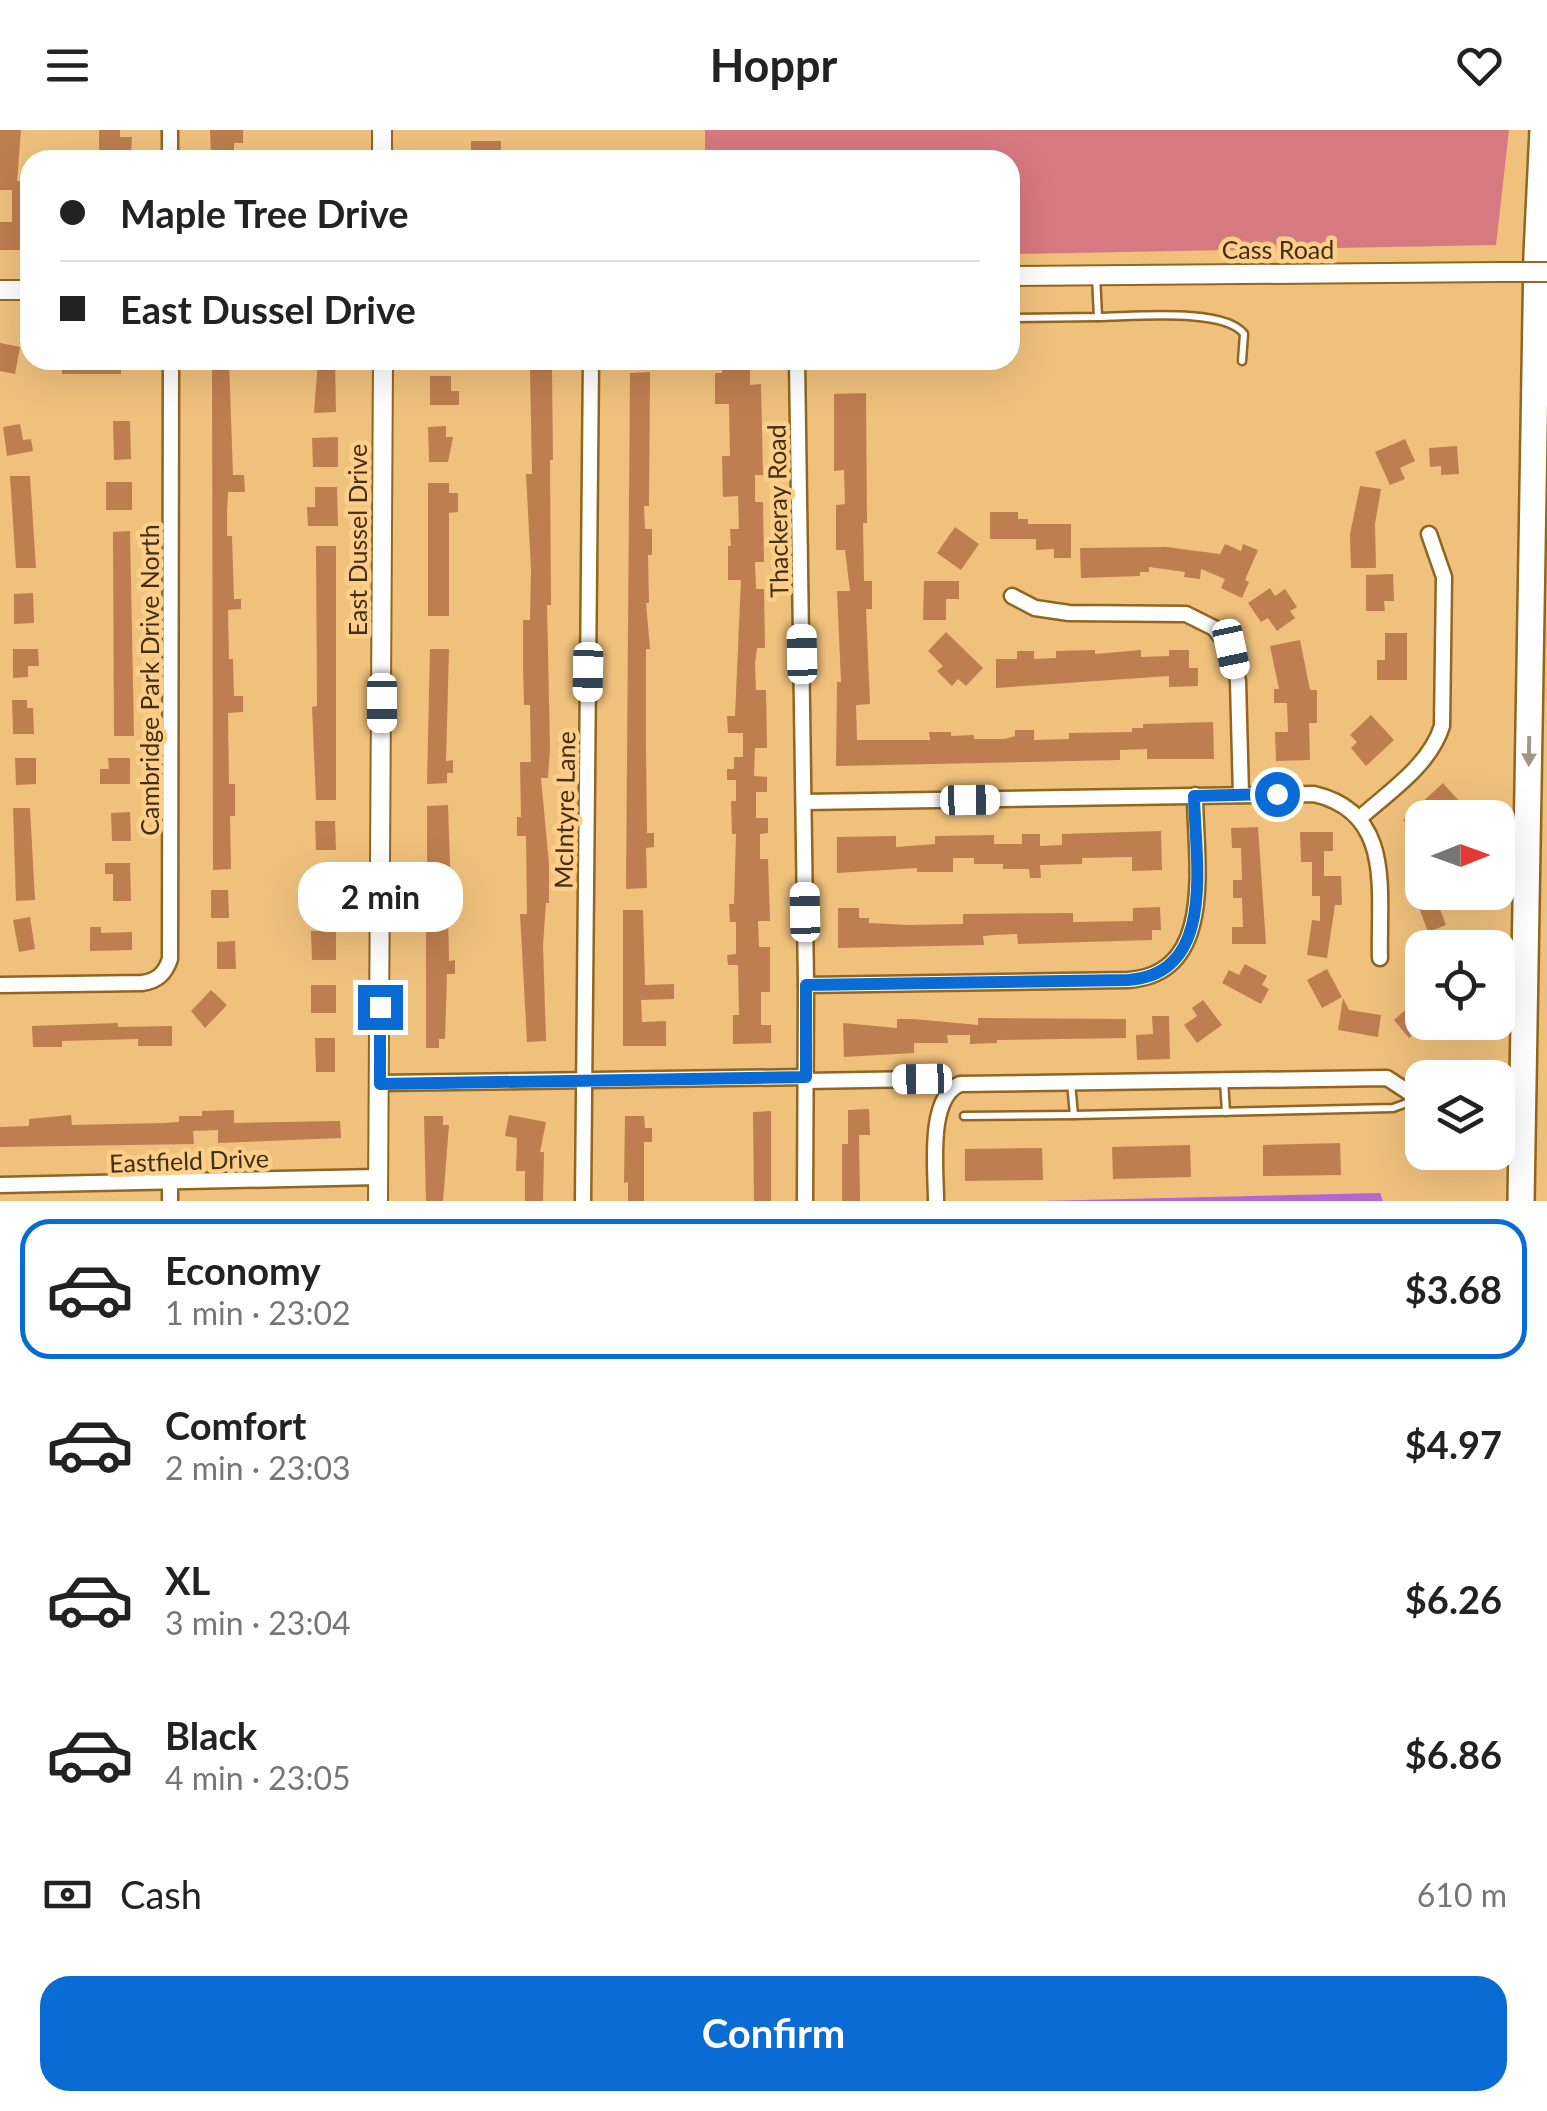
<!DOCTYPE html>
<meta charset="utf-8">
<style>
body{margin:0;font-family:Lato,sans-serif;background:#f6f6f6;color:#222;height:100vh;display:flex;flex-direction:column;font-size:38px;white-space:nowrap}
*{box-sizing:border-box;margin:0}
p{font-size:32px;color:#767676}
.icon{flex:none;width:55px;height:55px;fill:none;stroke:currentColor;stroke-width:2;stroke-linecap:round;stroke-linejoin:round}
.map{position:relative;height:1071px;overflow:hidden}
.panel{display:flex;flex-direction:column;background:#fff;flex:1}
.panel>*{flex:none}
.guide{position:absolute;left:20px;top:20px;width:1000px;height:220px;border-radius:30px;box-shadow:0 10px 40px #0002;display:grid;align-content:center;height:220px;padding:0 40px;background:#fff}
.needle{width:65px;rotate:89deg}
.controls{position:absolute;left:1405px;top:670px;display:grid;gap:20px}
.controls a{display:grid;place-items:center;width:110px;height:110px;border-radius:20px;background:#fff;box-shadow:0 10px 40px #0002;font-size:50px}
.end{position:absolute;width:45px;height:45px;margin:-22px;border:12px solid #0a6bd4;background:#fff;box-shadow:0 0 0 5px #fff}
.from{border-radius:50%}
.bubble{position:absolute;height:70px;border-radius:30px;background:#fff;box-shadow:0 10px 40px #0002;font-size:32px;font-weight:700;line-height:70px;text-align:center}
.car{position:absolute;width:30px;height:60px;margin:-30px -15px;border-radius:12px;box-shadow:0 0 8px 2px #0007;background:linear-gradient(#fff 24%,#345 0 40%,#fff 0 76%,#345 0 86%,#fff 0)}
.guide b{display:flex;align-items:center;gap:35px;height:95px;font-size:38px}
.guide b+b{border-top:2px solid #e0e0e0}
.guide i{width:25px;height:25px;background:#222}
ul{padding:18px 0 0;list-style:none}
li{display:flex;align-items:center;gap:30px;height:140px;margin:0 20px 15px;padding:0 20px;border:5px solid transparent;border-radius:30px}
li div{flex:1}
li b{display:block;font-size:38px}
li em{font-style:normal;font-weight:700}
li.current{border-color:#0a6bd4}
li>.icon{width:90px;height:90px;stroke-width:1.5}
.pay{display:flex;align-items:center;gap:25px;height:110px;padding:0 40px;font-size:38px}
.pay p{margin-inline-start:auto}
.cta{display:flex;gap:20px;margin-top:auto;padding:20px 40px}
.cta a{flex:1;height:115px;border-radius:30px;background:#0a6bd4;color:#fff;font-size:40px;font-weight:700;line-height:115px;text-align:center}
header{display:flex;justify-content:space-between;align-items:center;height:130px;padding:0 40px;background:#fff;font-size:45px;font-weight:700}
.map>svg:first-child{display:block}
.green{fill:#d77980}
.water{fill:#b467d1}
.building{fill:#be7e4f}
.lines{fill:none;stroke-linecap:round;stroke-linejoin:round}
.service-casing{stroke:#91661e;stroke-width:11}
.minor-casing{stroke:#91661e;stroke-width:19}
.tertiary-casing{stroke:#91661e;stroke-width:22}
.motorway-casing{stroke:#91661e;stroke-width:30}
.service{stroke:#fff;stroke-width:6}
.minor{stroke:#fff;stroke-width:14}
.tertiary{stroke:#fff;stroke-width:18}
.motorway{stroke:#fff;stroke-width:25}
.tertiary-bridge-casing{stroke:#91661e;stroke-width:22;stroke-linecap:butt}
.tertiary-bridge{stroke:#fff;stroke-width:18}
.oneway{fill:#a09789}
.route{stroke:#0a6bd4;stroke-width:12}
.labels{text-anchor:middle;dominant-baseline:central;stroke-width:9;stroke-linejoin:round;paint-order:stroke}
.street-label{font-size:25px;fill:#422f13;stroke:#fdce89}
</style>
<header><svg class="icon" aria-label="menu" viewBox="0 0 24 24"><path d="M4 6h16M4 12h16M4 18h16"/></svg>Hoppr<svg class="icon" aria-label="heart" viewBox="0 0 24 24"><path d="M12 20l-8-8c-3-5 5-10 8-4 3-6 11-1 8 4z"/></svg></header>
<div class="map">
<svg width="1547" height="1071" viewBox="0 0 1547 1071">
<rect width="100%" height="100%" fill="#f0c17d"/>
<polygon class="green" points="705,0 1509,0 1496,115 1010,124 1010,30 705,30"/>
<polygon class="water" points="1380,1063 1383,1071 1040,1071"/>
<g class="building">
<polygon points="0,0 21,0 17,51 30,51 30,79 23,79 24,102 30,102 30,120 0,120 0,92 12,92 12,60 0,60"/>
<polygon points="99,0 120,0 120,7 132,7 131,27 99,27"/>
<polygon points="210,0 243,0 243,13 234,13 234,26 211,26"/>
<rect x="471" y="11" width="30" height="19"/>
<polygon points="0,213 20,217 15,244 0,241"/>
<rect x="62" y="230" width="59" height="14"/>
<polygon points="212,230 229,230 233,345 244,345 245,362 228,362 227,384 227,406 232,406 234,469 241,469 241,479 228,480 229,529 233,529 234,566 243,566 243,582 228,583 229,654 235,654 235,686 230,686 231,739 213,740"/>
<polygon points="318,230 335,230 336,282 314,283"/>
<polygon points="750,233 750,255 761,254 763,345 755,345 755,372 763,372 764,432 755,432 756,459 764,459 765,518 757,518 755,534 756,560 766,560 767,618 755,618 754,646 767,647 767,662 756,662 756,688 768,688 768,703 760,704 760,729 768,729 770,791 758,791 759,817 770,817 770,862 761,862 761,895 771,895 771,913 733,914 733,885 739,885 738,835 728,835 727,825 736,824 736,792 730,792 729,774 734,774 736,704 732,704 731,671 736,671 736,650 727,650 727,639 734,639 734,627 743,627 743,603 728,603 727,586 735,586 741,450 728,450 728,416 731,416 730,399 739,399 738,366 723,367 722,326 730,326 729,274 715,274 715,243 722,243 722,234"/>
<polygon points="530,239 552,239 553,330 550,330 551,475 547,475 550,618 548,648 541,648 549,734 549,773 546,773 543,815 546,911 527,912 520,784 527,784 526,706 517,706 517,687 521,687 520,632 531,632 530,575 524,575 523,535 523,490 530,490 531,439 526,344 532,344"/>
<polygon points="650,242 649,376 644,376 645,399 652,399 652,425 648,425 649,473 646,473 650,519 646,519 646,618 647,703 654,703 654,717 646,718 647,758 626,759 630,243"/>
<polygon points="430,246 451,246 451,261 459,261 459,275 430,275"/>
<polygon points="866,263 867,393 863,393 864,451 872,451 872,479 866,479 870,574 856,575 857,610 930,610 929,602 951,602 951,606 974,605 974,609 1005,609 1015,606 1015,600 1034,600 1034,610 1069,609 1069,603 1132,602 1132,598 1143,598 1143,594 1213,592 1214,629 1147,629 1147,619 1120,620 1120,630 836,636 837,552 841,552 837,461 850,461 845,420 836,420 836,375 845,374 844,340 834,341 834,264"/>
<polygon points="113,291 130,291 131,329 114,330"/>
<polygon points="20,294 23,310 31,309 33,321 7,326 3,297"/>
<polygon points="446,296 446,307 453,307 448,332 429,332 428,297"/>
<polygon points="338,307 338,337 313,337 312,308"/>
<polygon points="1405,309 1415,331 1400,338 1405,349 1390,355 1375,322"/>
<polygon points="1457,316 1459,344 1441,345 1441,336 1430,337 1429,318"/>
<polygon points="10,346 30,346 36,438 16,438"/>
<rect x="106" y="352" width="26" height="28"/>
<polygon points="428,353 449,353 449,363 458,363 458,382 449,383 449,486 428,486"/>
<polygon points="1360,356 1381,359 1375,394 1376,438 1351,438 1350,404"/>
<polygon points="315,357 337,357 338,396 308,396 307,377 315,377"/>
<polygon points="990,382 1018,382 1018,389 1028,389 1028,394 1071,394 1071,428 1054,428 1054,419 1036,420 1036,409 990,409"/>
<polygon points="955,397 979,414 961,440 937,423"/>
<polygon points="130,401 134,606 114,606 113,402"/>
<polygon points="1225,414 1241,421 1243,414 1258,420 1245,450 1249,452 1242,468 1221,458 1225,449 1201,439 1200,449 1184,447 1185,442 1149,437 1149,442 1140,442 1140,446 1081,448 1080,418 1166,417 1220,424"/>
<polygon points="316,416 336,416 336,670 316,670 312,577 317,576"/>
<polygon points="1393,444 1394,471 1384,471 1385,481 1366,481 1366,445"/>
<polygon points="924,451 959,451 959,469 946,469 946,490 923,490"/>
<polygon points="1270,458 1275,466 1285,459 1297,477 1290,481 1295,488 1277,501 1268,488 1261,492 1248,473"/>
<polygon points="33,463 34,493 14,494 14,464"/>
<polygon points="946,502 983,538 966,556 958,549 952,556 937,541 943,536 928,521"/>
<polygon points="1385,503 1407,503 1407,550 1377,550 1377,530 1385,530"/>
<polygon points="1300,510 1310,560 1317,560 1317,593 1309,593 1310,630 1276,631 1275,602 1288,602 1287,573 1274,573 1274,559 1279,559 1270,516"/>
<polygon points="13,519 38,519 39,536 28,536 28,547 13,548"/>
<polygon points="430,519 449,519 446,631 453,630 453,643 447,643 447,653 427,654"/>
<polygon points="1095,520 1095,524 1141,520 1141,527 1169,526 1169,520 1189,520 1189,538 1198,538 1198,556 1169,557 1169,546 996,558 996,529 1017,529 1017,521 1034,521 1034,529 1056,528 1056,521"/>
<polygon points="12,570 27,570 27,578 33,578 34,604 13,604"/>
<polygon points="1371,585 1394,610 1366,636 1351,618 1357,612 1350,605"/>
<polygon points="15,628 36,628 36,654 16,655"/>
<polygon points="108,628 130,628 130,654 100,654 100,639 109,639"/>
<polygon points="1443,653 1459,671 1440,688 1422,688 1422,711 1403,690"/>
<polygon points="448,675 451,762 427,763 427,676"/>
<polygon points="13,678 30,678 35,770 16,771"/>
<polygon points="130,682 131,711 112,711 111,683"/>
<polygon points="315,691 335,691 336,720 316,720"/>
<polygon points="1258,697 1266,814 1232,814 1232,797 1243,797 1242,768 1233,768 1233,750 1242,750 1241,718 1232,718 1231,698"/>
<polygon points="1161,701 1162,740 1132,741 1132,727 1082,728 1082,734 1040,735 1041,748 1030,748 1029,739 1003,739 1003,734 974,734 974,728 953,728 953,742 917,742 917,738 837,743 837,707 896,706 896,717 935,714 935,706 994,705 994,714 1022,714 1022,704 1040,704 1040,716 1062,715 1062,704"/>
<polygon points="1300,702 1333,702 1333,721 1324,721 1324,746 1341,746 1342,775 1335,775 1327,828 1307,825 1312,790 1320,791 1320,766 1312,766 1312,732 1301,732"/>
<polygon points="1422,725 1422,770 1435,766 1446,795 1428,802 1412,759 1411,726"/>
<polygon points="105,733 130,733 131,771 113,771 113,744 105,744"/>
<polygon points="335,743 336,777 316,777 315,744"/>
<polygon points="211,760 228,760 229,788 211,788"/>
<polygon points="1160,777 1161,800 1152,800 1152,810 1018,814 1017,804 994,805 983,806 984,815 838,818 838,778 859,778 859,788 869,788 869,793 908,795 963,794 963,784 1073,783 1073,792 1133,791 1133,778"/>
<polygon points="623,780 643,780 645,855 674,854 674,869 641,870 642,892 666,891 666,916 623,916"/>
<polygon points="426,783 448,783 449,831 455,830 455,844 447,844 445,909 439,909 439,918 426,918"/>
<polygon points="30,787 35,819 19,822 13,790"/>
<polygon points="90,797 101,797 101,803 132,802 132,820 90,821"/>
<polygon points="311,801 336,801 336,830 312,830"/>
<polygon points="235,811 236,839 217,839 217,812"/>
<polygon points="1245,834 1267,846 1262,855 1269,859 1261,874 1222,853 1229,840 1239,845"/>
<polygon points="1327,839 1342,867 1322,878 1307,850"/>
<rect x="311" y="855" width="25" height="28"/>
<polygon points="211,860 227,875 205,898 191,881"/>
<polygon points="1422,865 1422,896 1409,908 1394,890"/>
<polygon points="1343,868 1349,880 1381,885 1378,907 1338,900"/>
<polygon points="1203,870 1222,895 1197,913 1184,895 1197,886 1192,878"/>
<polygon points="1152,886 1169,886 1170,929 1137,930 1136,905 1153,904"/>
<polygon points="978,888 1126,889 1126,908 997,910 997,913 970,914 970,905 947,905 948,913 914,913 914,923 844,927 843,893 897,898 897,889 914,889 978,895"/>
<polygon points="118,893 118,897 172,896 172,916 138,916 138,909 62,911 62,917 33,917 32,896"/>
<polygon points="315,908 335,908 335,942 316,942"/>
<polygon points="869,979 870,1005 859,1005 860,1071 842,1071 842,1014 848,1014 848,980"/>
<polygon points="234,980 234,993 340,991 341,1008 218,1013 218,1000 193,1001 194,1014 0,1017 0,997 29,996 29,989 71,985 72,995 163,993 179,992 179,986 202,986 202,981"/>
<polygon points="771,981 771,1071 754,1071 753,982"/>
<polygon points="509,985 546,992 540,1022 544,1022 543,1071 525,1071 525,1041 516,1041 517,1008 505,1006"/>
<polygon points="424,986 443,986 443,995 449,995 443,1071 426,1071"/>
<polygon points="625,986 644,986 645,998 652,998 652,1012 644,1012 644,1071 628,1071 628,1052 624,1053"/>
<polygon points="1340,1013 1341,1045 1263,1046 1263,1015"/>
<polygon points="1190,1015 1191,1047 1113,1049 1112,1017"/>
<polygon points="1042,1018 1043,1050 965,1051 965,1019"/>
</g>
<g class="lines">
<defs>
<g id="service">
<path d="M1098,187C1130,187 1225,177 1244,204L1242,231"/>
<polyline points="1010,188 1098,187 1096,146"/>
<polyline points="1224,951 1226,982"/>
<polyline points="1071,953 1074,985 1393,978 1418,969"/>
<polyline points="964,986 1074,985"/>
</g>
<g id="minor">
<polyline points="170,0 170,30"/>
<polyline points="797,230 806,855 805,1071"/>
<polyline points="1012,466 1035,478 1069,483 1186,484 1214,498 1231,519 1238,551 1241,665"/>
<path d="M804,672L1314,664C1395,683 1378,762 1380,828"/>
<path d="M1361,687C1390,661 1430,635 1442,596L1444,447L1429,404"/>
<path d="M0,855L142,853C157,851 165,844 170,829L171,230"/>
<path d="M806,855L1128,850C1218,844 1195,729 1195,665"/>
<polyline points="806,951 921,949"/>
<polyline points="380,953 807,947"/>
<polyline points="170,1053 170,1071"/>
<polyline points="0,1055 378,1047"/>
<polyline points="583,1071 591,230"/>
<path d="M936,1071C936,1039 927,968 960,954L1387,948L1419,969"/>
</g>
<g id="tertiary">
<polyline points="382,0 382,30"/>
<polyline points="1010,146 1500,142"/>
<polyline points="0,160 30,160"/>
<polyline points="378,1071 383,230"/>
</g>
<polyline id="motorway" points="1521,1071 1537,124 1543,0"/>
</defs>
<use href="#service" class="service-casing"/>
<use href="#minor" class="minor-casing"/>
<use href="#tertiary" class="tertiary-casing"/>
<use href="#motorway" class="motorway-casing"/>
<use href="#service" class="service"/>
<use href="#minor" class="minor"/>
<use href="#tertiary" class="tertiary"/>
<use href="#motorway" class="motorway"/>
<defs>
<polyline id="tertiary-bridge" points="1500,142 1547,142"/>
</defs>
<use href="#tertiary-bridge" class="tertiary-bridge-casing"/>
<use href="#tertiary-bridge" class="tertiary-bridge"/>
</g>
<defs><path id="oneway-solid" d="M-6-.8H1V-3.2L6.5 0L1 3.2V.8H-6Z" transform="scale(2.5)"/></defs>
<use class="oneway" href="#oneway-solid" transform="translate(1529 621) rotate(91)"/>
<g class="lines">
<path class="route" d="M380,877V954L806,947V855L1128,850C1218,844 1195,729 1194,666L1277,664"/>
</g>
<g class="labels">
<g class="street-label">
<text x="1278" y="119">Cass Road</text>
<text transform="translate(777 381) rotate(-91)">Thackeray Road</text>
<text transform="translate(357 410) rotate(-90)">East Dussel Drive</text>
<text transform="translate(149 550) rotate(-90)">Cambridge Park Drive North</text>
<text transform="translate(564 680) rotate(-89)">McIntyre Lane</text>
<text transform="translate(189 1030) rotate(-2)">Eastfield Drive</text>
</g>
</g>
</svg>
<div class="controls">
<a><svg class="needle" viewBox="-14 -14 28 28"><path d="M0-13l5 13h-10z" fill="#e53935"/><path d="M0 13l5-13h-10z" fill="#767676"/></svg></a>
<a><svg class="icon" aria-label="locate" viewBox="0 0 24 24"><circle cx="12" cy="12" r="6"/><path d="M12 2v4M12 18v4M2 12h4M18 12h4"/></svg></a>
<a><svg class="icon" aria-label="layers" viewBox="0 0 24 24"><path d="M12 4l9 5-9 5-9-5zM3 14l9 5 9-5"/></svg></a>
</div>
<i class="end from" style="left:1277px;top:664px"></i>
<i class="end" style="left:380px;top:877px"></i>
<div class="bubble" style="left:298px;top:732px;width:165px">2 min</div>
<i class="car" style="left:1231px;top:519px;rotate:168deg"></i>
<i class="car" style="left:802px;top:524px;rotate:359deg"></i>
<i class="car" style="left:588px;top:542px;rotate:181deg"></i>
<i class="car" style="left:382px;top:573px;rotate:180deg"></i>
<i class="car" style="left:970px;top:670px;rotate:89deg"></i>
<i class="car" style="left:805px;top:782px;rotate:359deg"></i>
<i class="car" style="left:922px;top:949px;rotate:269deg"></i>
<div class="guide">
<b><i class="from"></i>Maple Tree Drive</b>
<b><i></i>East Dussel Drive</b>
</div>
</div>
<section class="panel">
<ul>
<li class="current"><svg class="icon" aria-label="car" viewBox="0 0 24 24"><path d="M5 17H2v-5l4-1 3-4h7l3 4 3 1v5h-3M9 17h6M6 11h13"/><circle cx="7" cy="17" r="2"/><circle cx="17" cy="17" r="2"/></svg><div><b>Economy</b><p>1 min · 23:02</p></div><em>$3.68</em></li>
<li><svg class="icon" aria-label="car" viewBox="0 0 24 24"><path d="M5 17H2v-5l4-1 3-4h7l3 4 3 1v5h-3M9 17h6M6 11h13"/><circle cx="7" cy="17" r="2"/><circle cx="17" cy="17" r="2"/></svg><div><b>Comfort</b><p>2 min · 23:03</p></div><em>$4.97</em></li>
<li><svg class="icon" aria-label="car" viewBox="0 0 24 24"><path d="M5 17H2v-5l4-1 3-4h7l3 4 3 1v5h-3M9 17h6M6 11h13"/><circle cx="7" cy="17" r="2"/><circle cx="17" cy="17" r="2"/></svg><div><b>XL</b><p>3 min · 23:04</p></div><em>$6.26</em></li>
<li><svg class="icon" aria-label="car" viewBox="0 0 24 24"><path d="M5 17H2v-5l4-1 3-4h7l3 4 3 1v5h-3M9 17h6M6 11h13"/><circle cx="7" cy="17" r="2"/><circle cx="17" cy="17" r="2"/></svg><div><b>Black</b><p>4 min · 23:05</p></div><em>$6.86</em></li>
</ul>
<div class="pay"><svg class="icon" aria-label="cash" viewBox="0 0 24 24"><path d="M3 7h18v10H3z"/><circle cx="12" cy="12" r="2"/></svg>Cash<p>610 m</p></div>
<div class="cta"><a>Confirm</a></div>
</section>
